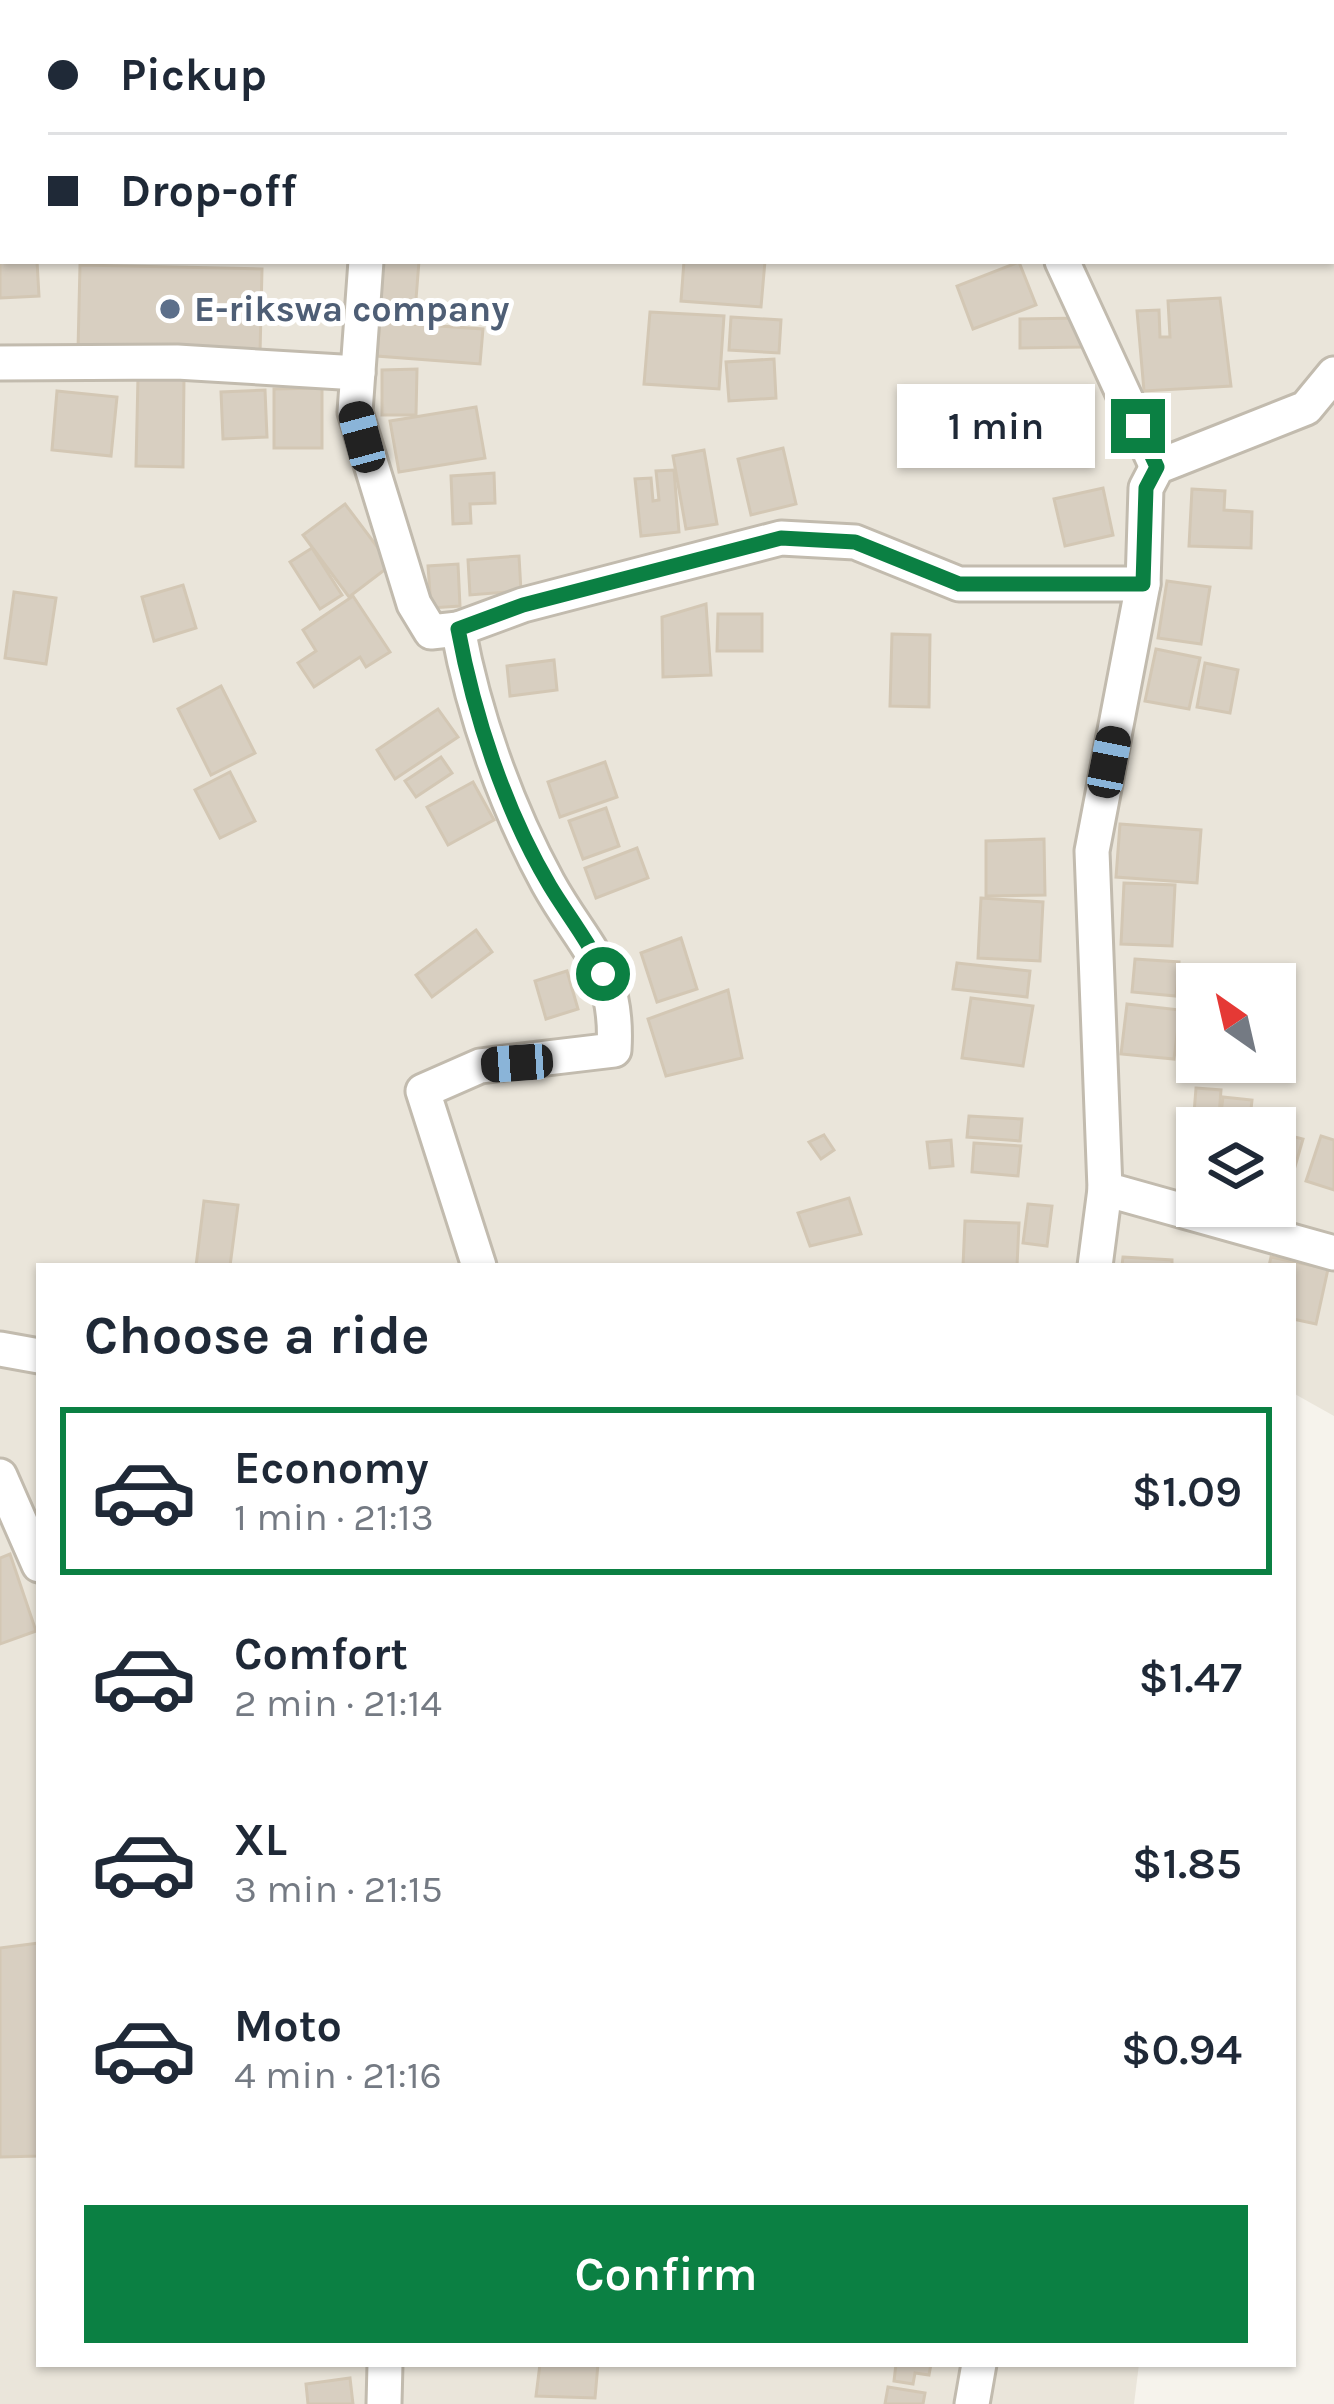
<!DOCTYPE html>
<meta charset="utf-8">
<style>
body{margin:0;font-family:Karla,sans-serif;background:#f2f2f3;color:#1f2937;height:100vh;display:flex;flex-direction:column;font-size:45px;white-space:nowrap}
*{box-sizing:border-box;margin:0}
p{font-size:39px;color:#747a83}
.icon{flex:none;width:66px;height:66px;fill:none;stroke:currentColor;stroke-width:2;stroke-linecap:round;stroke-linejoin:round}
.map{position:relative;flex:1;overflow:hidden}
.side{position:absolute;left:36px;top:1263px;width:1260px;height:1104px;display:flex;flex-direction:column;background:#fff;border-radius:0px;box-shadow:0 3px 9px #0004}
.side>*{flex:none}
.guide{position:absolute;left:0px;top:0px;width:1335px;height:264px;box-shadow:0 3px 9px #0004;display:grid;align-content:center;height:264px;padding:0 48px;background:#fff}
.needle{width:78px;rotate:326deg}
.tools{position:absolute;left:1176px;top:963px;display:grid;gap:24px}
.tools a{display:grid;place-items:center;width:120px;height:120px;border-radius:0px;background:#fff;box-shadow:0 3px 9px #0004;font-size:60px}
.end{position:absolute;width:54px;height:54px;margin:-27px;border:15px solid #0b8043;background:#fff;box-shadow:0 0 0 6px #fff}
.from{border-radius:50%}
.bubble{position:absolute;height:84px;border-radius:0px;background:#fff;box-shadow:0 3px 9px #0004;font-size:39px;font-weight:600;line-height:84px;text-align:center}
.car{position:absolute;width:36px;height:72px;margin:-36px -18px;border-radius:15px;box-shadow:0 0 9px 3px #0007;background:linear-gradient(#222 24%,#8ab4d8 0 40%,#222 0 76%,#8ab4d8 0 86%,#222 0)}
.guide b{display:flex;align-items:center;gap:42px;height:114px;font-size:45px}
.guide b+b{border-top:3px solid #e0e1e3}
.guide i{width:30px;height:30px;background:#1f2937}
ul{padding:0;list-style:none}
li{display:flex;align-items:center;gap:36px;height:168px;margin:0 24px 18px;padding:0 24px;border:6px solid transparent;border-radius:0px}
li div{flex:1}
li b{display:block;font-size:45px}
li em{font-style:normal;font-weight:600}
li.selected{border-color:#0b8043}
li>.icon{width:108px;height:108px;stroke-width:1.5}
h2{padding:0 48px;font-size:54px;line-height:144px}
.primary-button{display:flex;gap:24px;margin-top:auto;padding:24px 48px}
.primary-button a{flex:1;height:138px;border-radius:0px;background:#0b8043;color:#fff;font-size:48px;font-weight:600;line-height:138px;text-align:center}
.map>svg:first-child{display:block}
.residential{fill:#eae5da;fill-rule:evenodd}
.building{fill:#d8cfc1;stroke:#d3c7b4;stroke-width:3}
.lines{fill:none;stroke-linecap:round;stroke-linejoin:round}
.minor-casing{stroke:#c2bbae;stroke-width:39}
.minor{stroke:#fff;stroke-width:33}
.route{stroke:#0b8043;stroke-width:15}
.service-dot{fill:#5c6f8a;stroke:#fff;stroke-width:4.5}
.labels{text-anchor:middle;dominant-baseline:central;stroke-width:10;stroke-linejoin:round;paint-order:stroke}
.service-label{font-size:36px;font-weight:bold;fill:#4e5e75;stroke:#fff;text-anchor:start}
</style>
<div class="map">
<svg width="1334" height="2404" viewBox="0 0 1334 2404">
<rect width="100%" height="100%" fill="#f6f3ec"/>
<path class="residential" d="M41,0H1334V1416L1293,1393V1266H39V2364H1139L1134,2404H0V51L3,47V261H1332V3ZM1197,984H1275V1062H1197ZM1197,1128H1275V1206H1197Z"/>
<g class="building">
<polygon points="0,218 3,261 37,261 39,296 0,298"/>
<polygon points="382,261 419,261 415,312 378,310"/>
<polygon points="684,261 765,261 761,307 681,301"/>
<polygon points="1019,262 1036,305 973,329 957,286"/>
<polygon points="80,265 262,269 260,354 78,350"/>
<polygon points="1220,298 1231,386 1144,391 1137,311 1159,310 1160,337 1170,337 1168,301"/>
<polygon points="650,312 724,316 719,389 644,384"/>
<polygon points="731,317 781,320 779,353 729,350"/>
<polygon points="1083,318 1083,347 1020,348 1020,319"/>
<polygon points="380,322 483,329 480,364 377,356"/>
<polygon points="774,359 776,398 729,401 726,362"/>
<polygon points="417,369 416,415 382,415 382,370"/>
<polygon points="138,377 184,377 183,467 136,466"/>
<polygon points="322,388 322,448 274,448 274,389"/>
<polygon points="265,390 267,437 223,439 221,392"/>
<polygon points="57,391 117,397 111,456 52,450"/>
<polygon points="476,407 485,458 399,472 390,421"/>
<polygon points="783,448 796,504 751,515 738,459"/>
<polygon points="704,450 717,524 686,529 673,456"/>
<polygon points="674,470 679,532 641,536 635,479 651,478 653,501 659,500 656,471"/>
<polygon points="494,473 495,503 470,504 471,523 453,524 451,476"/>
<polygon points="1103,488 1113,535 1065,546 1054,499"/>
<polygon points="1192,489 1225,491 1224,510 1252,512 1251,548 1189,546"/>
<polygon points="345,504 391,565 349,597 303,535"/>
<polygon points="312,548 342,595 320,609 290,562"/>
<polygon points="519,556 521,591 470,595 468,560"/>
<polygon points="458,564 460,606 431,608 428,566"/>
<polygon points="1167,581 1210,587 1201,644 1158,638"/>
<polygon points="183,585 196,628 154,641 142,597"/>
<polygon points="14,592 56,598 46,664 5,658"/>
<polygon points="353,596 390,652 366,667 360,657 314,687 298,663 316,651 303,630"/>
<polygon points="706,604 711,675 663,677 662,617"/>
<polygon points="718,614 762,614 762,651 717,651"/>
<polygon points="892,634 930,635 929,707 890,706"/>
<polygon points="1156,649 1200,658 1189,709 1145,701"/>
<polygon points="554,660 557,690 510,696 507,666"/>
<polygon points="1205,663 1238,670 1230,713 1197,707"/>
<polygon points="221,686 255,753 211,775 178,709"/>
<polygon points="438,709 458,737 395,779 377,750"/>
<polygon points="441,757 452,773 416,797 405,781"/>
<polygon points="605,762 617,797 560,817 548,782"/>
<polygon points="230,772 255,821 220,838 195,790"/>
<polygon points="473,782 494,820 448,845 427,807"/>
<polygon points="606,808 619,846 583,859 569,821"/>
<polygon points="1120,824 1201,830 1197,883 1116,877"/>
<polygon points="1044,839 1045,895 986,896 986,841"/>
<polygon points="637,848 648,878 596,898 585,868"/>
<polygon points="1124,883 1175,885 1172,946 1121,944"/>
<polygon points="981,898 1043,902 1040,961 978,958"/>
<polygon points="476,930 492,952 432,997 416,975"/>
<polygon points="681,938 697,989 657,1002 641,953"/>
<polygon points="1135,959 1179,962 1176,996 1132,992"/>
<polygon points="957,963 1030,971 1027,997 953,989"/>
<polygon points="567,971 578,1009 546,1019 535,981"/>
<polygon points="728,990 742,1058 666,1076 648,1019"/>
<polygon points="971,998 1033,1006 1023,1066 962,1058"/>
<polygon points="1127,1004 1180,1010 1174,1059 1121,1054"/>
<polygon points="1196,1088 1221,1090 1218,1128 1197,1128 1197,1170 1192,1170 1191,1152"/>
<polygon points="1223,1097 1252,1100 1249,1128 1219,1128"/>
<polygon points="969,1116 1022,1119 1020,1141 967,1137"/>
<polygon points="1275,1132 1303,1139 1283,1208 1275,1206"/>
<polygon points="824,1135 834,1150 821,1159 809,1142"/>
<polygon points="1321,1136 1334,1140 1334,1190 1306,1181"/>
<polygon points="951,1140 953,1166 930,1168 927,1142"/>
<polygon points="974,1143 1021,1146 1018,1176 972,1172"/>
<polygon points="849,1198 861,1234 810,1246 798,1213"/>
<polygon points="204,1201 238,1205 230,1266 196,1266"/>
<polygon points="1028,1204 1052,1206 1047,1246 1023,1243"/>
<polygon points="965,1221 1019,1223 1017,1266 963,1266"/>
<polygon points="1123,1257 1172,1260 1172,1266 1122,1266"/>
<polygon points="1271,1257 1328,1269 1316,1324 1293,1319 1293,1266 1269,1266"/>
<polygon points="10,1554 36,1631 0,1644 0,1558"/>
<polygon points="39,1943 39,2156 0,2157 0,1948"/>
<polygon points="540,2364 598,2364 595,2398 536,2396"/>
<polygon points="896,2364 931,2364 929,2375 915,2373 913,2384 894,2381"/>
<polygon points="350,2378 353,2404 308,2404 306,2384"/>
<polygon points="888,2387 925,2393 923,2404 885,2404"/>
</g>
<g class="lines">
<defs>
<g id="minor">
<polyline points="941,0 942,3"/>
<polyline points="366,261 355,412 414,604 431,632 458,629"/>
<polyline points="1062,261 1157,467"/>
<polyline points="0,363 177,362 358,373"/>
<polyline points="1105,1189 1334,1253"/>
<path d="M479,1266L423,1091L480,1066L614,1050C619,968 584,948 548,883C506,806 474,715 458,629L523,605L781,538L855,542L959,584H1143"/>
<polyline points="1095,1266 1105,1189 1092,851 1143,584 1146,488 1157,467 1306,408 1334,374"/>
<polyline points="0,1349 39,1356"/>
<polyline points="0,1476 39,1565"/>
<polyline points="384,2404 385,2364"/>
<polyline points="972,2404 979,2364"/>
</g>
</defs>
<use href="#minor" class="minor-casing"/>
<use href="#minor" class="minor"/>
</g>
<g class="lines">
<path class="route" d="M603,974C589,941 568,916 550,886C505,811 474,715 458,629L523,605L781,538L855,542L959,584H1143L1146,488L1157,467L1138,426"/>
</g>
<circle class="service-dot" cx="170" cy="309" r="12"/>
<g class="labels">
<g class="service-label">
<text x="194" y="309">E-rikswa company</text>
</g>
</g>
</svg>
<div class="tools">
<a><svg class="needle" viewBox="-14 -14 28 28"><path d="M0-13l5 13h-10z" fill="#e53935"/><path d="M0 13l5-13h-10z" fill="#747a83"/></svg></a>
<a><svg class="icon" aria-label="layers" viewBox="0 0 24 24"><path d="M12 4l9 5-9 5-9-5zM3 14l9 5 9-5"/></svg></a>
</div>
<i class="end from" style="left:603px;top:974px"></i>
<i class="end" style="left:1138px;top:426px"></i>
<div class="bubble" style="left:897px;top:384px;width:198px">1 min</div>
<i class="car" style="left:362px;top:437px;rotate:345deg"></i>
<i class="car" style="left:1109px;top:762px;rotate:11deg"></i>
<i class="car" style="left:517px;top:1063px;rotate:266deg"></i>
<div class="guide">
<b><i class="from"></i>Pickup</b>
<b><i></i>Drop-off</b>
</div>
<section class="side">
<h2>Choose a ride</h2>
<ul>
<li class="selected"><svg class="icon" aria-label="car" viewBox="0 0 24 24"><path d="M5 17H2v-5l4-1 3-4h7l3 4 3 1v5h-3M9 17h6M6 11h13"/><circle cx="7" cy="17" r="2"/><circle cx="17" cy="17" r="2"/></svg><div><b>Economy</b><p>1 min · 21:13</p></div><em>$1.09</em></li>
<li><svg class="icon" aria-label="car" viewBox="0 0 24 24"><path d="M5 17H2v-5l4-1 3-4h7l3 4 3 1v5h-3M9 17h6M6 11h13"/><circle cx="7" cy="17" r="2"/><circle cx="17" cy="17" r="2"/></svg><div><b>Comfort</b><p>2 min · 21:14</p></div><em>$1.47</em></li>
<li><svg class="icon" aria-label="car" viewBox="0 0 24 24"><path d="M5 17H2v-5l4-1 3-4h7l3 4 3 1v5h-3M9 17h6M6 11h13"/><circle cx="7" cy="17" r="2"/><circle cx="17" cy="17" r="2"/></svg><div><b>XL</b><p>3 min · 21:15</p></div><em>$1.85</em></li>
<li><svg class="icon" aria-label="car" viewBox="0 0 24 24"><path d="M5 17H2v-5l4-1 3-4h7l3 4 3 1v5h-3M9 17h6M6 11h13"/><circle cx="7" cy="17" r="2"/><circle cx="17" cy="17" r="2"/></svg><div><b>Moto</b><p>4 min · 21:16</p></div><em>$0.94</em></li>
</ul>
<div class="primary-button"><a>Confirm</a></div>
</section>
</div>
